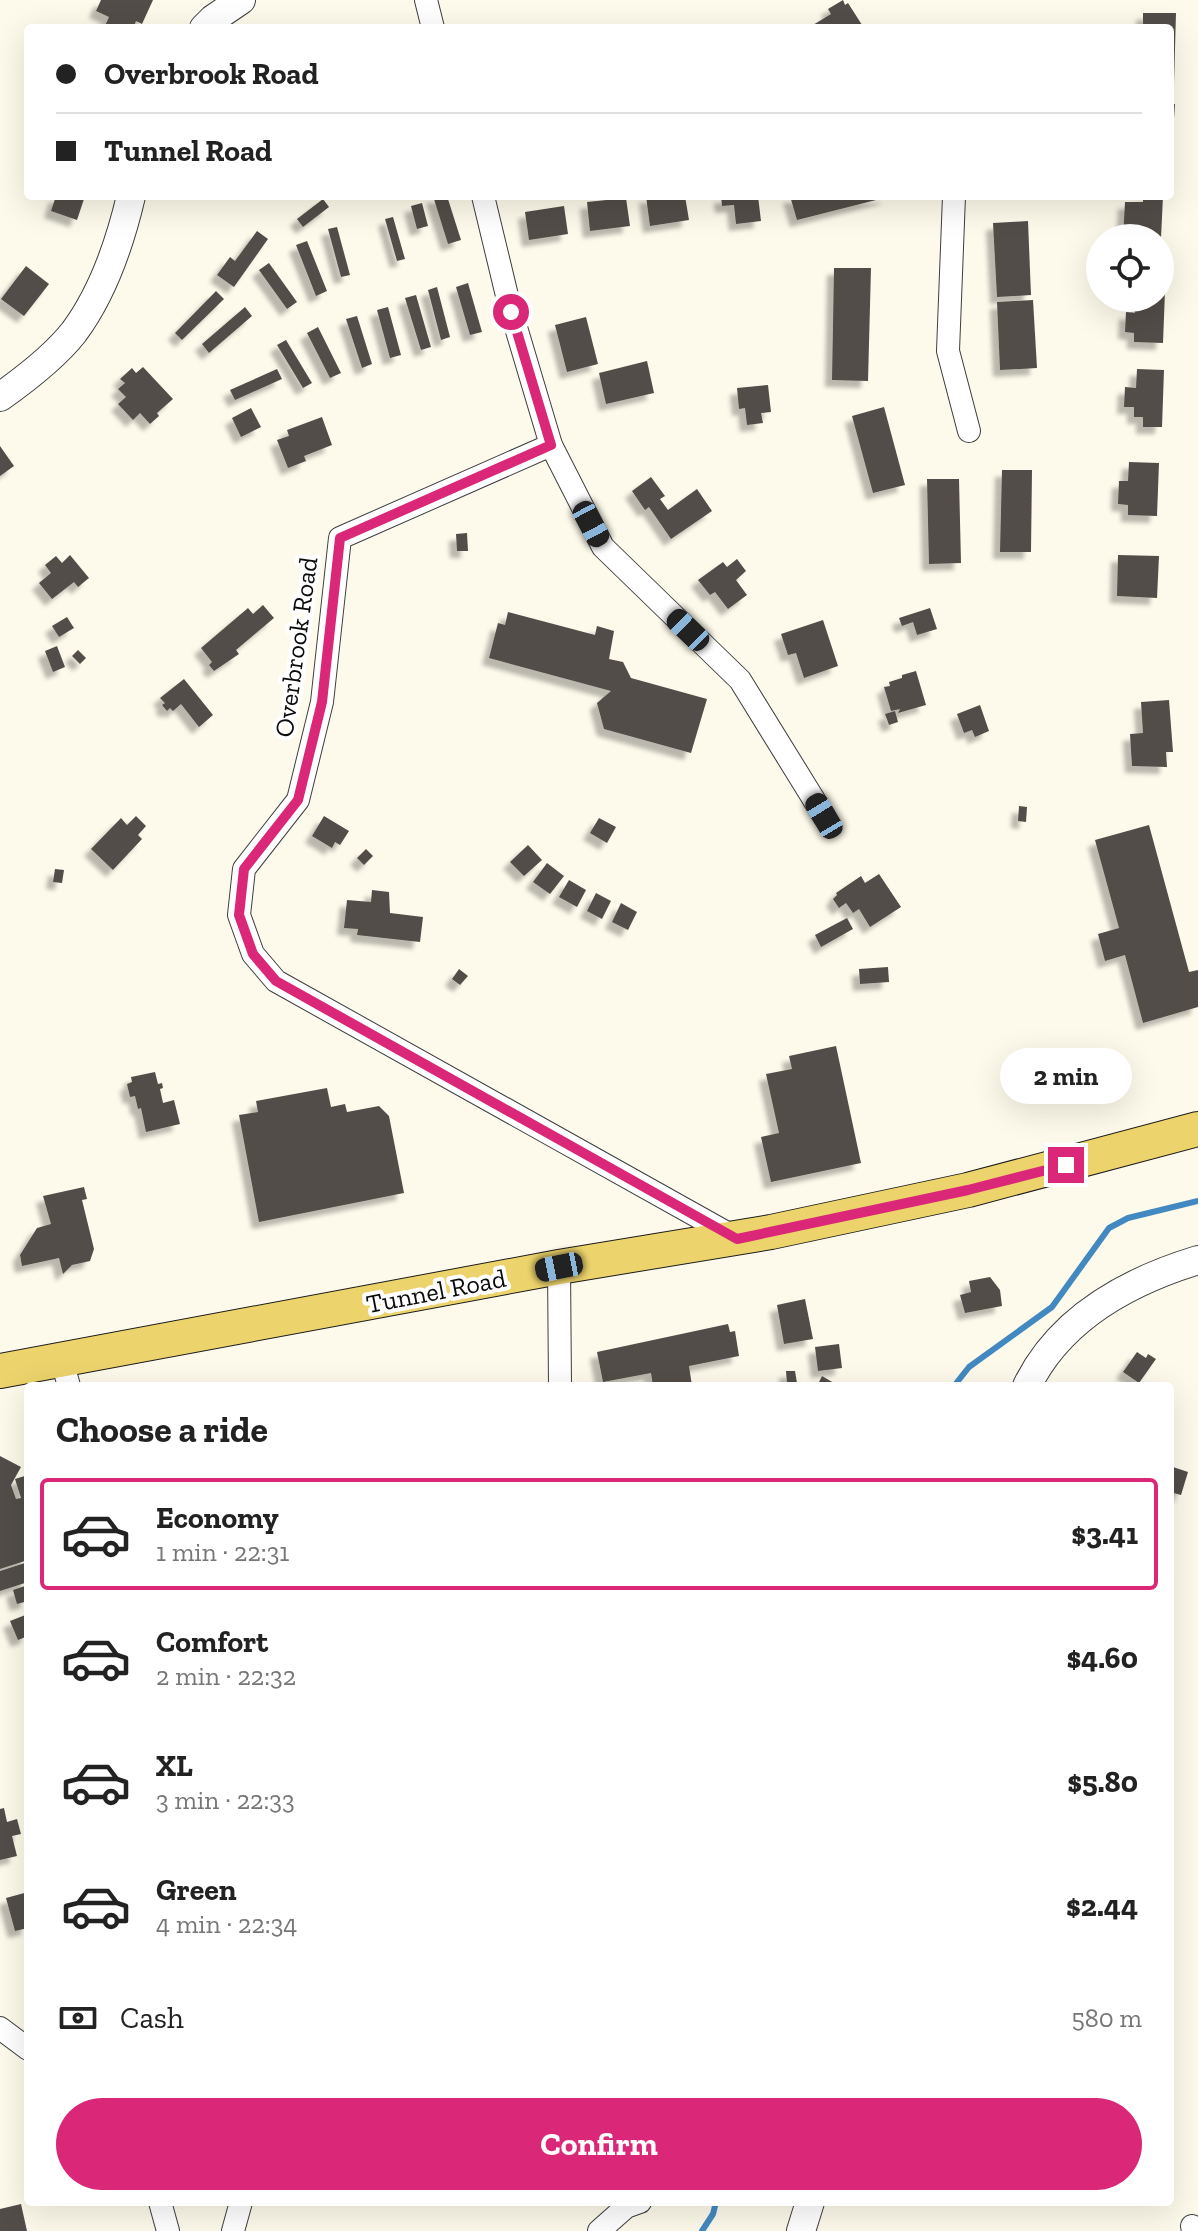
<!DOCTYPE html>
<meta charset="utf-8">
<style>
body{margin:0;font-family:"Zilla Slab",serif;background:#f2f2f2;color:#222;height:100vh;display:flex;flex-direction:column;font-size:30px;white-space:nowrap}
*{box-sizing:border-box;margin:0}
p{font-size:26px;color:#767676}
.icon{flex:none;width:44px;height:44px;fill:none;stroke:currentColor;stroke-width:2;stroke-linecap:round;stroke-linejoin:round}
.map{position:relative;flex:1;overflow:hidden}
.panel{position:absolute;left:24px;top:1382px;width:1150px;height:824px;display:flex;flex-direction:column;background:#fff;border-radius:8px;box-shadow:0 8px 32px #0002}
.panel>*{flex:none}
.banner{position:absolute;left:24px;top:24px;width:1150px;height:176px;border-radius:8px;box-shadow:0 8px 32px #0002;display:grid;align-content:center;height:176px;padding:0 32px;background:#fff}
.controls{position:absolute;left:1086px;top:224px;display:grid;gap:16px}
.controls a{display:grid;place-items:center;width:88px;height:88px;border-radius:50%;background:#fff;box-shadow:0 8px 32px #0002;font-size:40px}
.end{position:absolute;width:36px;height:36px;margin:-18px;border:10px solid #db2777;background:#fff;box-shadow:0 0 0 4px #fff}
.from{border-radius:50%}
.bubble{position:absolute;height:56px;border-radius:28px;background:#fff;box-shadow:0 8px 32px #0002;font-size:26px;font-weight:700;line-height:56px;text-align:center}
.car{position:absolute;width:24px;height:48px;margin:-24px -12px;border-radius:10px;box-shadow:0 0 6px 2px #0007;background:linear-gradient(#222 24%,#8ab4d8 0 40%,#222 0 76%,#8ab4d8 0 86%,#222 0)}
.banner b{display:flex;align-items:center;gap:28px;height:76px;font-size:30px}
.banner b+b{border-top:2px solid #e0e0e0}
.banner i{width:20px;height:20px;background:#222}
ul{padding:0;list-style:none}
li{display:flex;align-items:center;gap:24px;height:112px;margin:0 16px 12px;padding:0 16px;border:4px solid transparent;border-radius:8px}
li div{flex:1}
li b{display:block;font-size:30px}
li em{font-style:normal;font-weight:700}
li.selected{border-color:#db2777}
li>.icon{width:72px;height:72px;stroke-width:1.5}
h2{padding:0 32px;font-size:36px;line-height:96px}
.pay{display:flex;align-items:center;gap:20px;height:88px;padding:0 32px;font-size:30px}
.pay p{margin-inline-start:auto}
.cta{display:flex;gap:16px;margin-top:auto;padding:16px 32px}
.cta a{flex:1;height:92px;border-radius:48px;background:#db2777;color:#fff;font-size:32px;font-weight:700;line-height:92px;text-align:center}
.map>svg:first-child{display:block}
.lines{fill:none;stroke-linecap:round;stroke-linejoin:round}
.stream{stroke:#4289c1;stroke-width:6}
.building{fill:#534d49;filter:url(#shadow)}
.minor-casing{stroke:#3e3e3e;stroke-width:24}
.tertiary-casing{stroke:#3e3e3e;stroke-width:30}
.primary-casing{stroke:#1c1c1c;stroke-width:36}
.minor{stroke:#fff;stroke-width:22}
.tertiary{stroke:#fff;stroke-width:28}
.primary{stroke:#ecd36c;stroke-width:34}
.route{stroke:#db2777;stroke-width:10}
.labels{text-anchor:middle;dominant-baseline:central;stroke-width:8;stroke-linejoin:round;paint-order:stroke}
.street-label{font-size:26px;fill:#0b0b0b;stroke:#fff}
</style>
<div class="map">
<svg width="1198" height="2231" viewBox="0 0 1198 2231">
<defs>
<filter id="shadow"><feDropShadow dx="-7" dy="7" stdDeviation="2" flood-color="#0004"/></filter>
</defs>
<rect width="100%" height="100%" fill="#fdfaeb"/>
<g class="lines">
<g class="stream">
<polyline points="954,1386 969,1367 1052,1307 1109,1228 1128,1218 1198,1201"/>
<polyline points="702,2231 713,2214 716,2202"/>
</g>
</g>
<g class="building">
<polygon points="101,0 153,0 142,24 136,21 133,28 104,28 109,17 96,11"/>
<polygon points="843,0 845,5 848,3 864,28 808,28 831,14 828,9"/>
<polygon points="1143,13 1176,13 1174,84 1170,84 1170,28 1143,28"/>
<polygon points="1170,104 1175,104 1172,147 1170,147"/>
<polygon points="56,196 85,196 77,220 51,211"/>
<polygon points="433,196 447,196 461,240 448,244"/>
<polygon points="646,196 685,196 689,220 650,226"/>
<polygon points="721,196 758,196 761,221 736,224 734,205 722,206"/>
<polygon points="790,196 888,196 888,197 797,220"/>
<polygon points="1143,196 1163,196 1161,238 1123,238 1125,202 1143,202"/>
<polygon points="626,198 630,226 590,231 587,202"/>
<polygon points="323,199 329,207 303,227 297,219"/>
<polygon points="422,203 428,226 417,229 411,206"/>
<polygon points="564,206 568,234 529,240 525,212"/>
<polygon points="393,217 405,259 397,261 385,219"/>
<polygon points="1028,221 1031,295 997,297 993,223"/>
<polygon points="337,227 350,275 341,277 328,229"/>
<polygon points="257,231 268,239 234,287 217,275 230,257 235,261"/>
<polygon points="307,241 327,291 316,296 296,245"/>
<polygon points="269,263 297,302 287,309 259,270"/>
<polygon points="26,266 49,284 24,316 1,299"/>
<polygon points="834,268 871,268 868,381 832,380"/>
<polygon points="468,283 482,332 470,335 456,287"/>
<polygon points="437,287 450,337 441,340 428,290"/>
<polygon points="216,291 224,299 182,340 175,333"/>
<polygon points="1160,291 1165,291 1163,343 1134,342 1134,333 1125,332 1126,312 1135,313 1135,298 1160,298"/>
<polygon points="416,295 431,347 421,350 405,298"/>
<polygon points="1033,300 1037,368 1000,370 997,302"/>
<polygon points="245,307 252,316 209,353 202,344"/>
<polygon points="388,307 401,355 390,358 377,310"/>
<polygon points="357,316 372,364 362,368 346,319"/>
<polygon points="586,317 598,364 567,372 555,325"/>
<polygon points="318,327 341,373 330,378 307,333"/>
<polygon points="286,340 312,383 303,388 277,345"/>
<polygon points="647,361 654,393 606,404 599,373"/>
<polygon points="143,367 173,399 157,413 159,416 150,424 140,413 133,420 118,404 126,397 118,389 125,383 120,379 132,368 136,373"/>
<polygon points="277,369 282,379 235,400 230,390"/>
<polygon points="1137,369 1164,370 1162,427 1143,427 1143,417 1134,417 1134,407 1124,407 1125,387 1136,388"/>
<polygon points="768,385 771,412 761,413 763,423 747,425 745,408 739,409 737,388"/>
<polygon points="884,407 905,485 873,493 852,416"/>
<polygon points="251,408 261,427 241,437 232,418"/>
<polygon points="322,417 332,445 304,456 306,461 288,468 277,440 289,436 287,430"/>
<polygon points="0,446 14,466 0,476"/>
<polygon points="1129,462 1159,463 1157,516 1128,515 1128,505 1118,504 1119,481 1128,481"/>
<polygon points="1002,470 1032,470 1031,552 1000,552"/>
<polygon points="651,477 665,496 660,499 668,510 697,489 712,511 671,539 649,507 645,510 632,491"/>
<polygon points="927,479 959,479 961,563 929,564"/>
<polygon points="467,533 468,551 457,551 456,534"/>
<polygon points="70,555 89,578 78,587 74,582 52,599 39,583 51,573 45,565 56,556 62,563"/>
<polygon points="1118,555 1159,556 1157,598 1117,596"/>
<polygon points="737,559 746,571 736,580 747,595 728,609 715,592 710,595 698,580 723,562 727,567"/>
<polygon points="263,605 274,618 236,650 239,654 214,671 209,665 212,662 201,648 248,608 253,614"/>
<polygon points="930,608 937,629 917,635 913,622 902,626 899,618"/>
<polygon points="508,612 595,635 597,626 614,631 609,659 623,662 631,678 707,699 691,753 604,729 597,703 611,691 489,658 498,623 505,625"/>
<polygon points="67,617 74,628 59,637 52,626"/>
<polygon points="823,620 838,666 804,678 796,653 788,655 781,634"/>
<polygon points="57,646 65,667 53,672 45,651"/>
<polygon points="78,650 86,658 80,664 72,656"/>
<polygon points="916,671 926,705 898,713 900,709 891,711 884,687 890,686 889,682 902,678 902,675"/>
<polygon points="184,679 213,715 199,727 181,704 173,711 170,708 167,711 162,705 165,703 160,698"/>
<polygon points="1169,700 1173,752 1166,752 1167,767 1132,766 1130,734 1143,733 1141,702"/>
<polygon points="980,705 989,731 975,737 972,730 964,733 957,714"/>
<polygon points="895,711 898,722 889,725 885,714"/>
<polygon points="1019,806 1027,807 1026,822 1018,821"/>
<polygon points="136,816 146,826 138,835 142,839 113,870 91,849 121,818 127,825"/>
<polygon points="324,816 349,831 340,845 335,842 332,848 312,836"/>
<polygon points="599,818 616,827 607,843 590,833"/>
<polygon points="1149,825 1189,972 1198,970 1198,1007 1143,1023 1125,955 1105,961 1098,934 1119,928 1095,840"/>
<polygon points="528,845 542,860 524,876 510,862"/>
<polygon points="366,849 373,856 364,865 357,858"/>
<polygon points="547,863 564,876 550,894 533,882"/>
<polygon points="55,869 64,870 62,883 53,882"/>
<polygon points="879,874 901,907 870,927 859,909 853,913 846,903 839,908 833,899 837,895 836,893 861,876 865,883"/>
<polygon points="569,880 586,890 577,907 559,897"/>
<polygon points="372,890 389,892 390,913 423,917 420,942 357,935 358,929 344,928 347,900 371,902"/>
<polygon points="596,893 611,901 602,919 587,911"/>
<polygon points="621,903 637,912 628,930 612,922"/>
<polygon points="847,918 853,929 821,947 815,935"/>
<polygon points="888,967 889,982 860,984 859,969"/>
<polygon points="459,969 468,976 460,985 452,979"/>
<polygon points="836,1046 861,1163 771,1182 761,1137 779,1133 766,1074 792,1069 789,1056"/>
<polygon points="155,1072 158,1084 162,1083 163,1088 160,1089 163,1103 174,1100 180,1124 146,1132 141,1108 138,1109 135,1096 130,1097 127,1084 132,1082 131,1077"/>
<polygon points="327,1088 331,1107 345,1104 347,1112 379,1106 389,1116 404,1193 259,1222 239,1115 258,1112 256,1101"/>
<polygon points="84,1187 87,1199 82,1200 94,1249 90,1261 72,1265 63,1274 59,1258 22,1266 20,1255 37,1228 51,1224 43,1196"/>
<polygon points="990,1277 1000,1290 1002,1306 965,1313 960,1295 971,1292 969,1281"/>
<polygon points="805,1299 813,1339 784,1344 777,1305"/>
<polygon points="728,1324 730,1332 735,1331 739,1356 689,1366 692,1386 653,1386 651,1373 603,1382 597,1352"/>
<polygon points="839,1344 842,1368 818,1371 815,1347"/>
<polygon points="1137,1352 1146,1358 1148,1354 1156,1359 1139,1383 1123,1372"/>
<polygon points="786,1371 795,1371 797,1383 787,1384"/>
<polygon points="822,1376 839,1386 817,1386"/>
<polygon points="0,1456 21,1467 11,1485 16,1499 21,1498 15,1479 28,1475 28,1560 0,1569"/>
<polygon points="1170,1466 1188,1472 1181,1495 1170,1492"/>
<polygon points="28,1562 28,1582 0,1591 0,1571"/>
<polygon points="28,1585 28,1601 17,1604 13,1590"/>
<polygon points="28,1614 28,1636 18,1640 10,1621"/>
<polygon points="4,1808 7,1822 17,1819 21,1834 12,1836 17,1856 0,1860 0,1809"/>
<polygon points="28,1892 28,1928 15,1931 6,1898"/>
<polygon points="21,2204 27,2231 0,2231 0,2209"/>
</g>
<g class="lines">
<defs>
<g id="minor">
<polyline points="426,0 433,28"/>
<polyline points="483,196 509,304 551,445 603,547 740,680 824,816"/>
<polyline points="954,196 948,351 969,431"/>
<polyline points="551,445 340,538 322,702 298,800 244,869 239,915 253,954 276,981 736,1238"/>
<polyline points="559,1267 560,1386"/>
<polyline points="62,1361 69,1386"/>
<polyline points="0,2028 28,2049"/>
<polyline points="160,2202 168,2231"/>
<polyline points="1192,2226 1193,2231"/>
<polyline points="233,2231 241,2202"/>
<polyline points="599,2231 626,2207 640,2202"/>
</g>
<g id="tertiary">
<polyline points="204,28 213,19 241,0"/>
<path d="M0,397C24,380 56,355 74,332C103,293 120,243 131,196"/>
<path d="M1027,1386C1060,1318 1129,1281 1198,1260"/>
<polyline points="801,2231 810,2202"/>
</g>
<polyline id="primary" points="0,1371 559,1267 771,1232 968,1190 1198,1129"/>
</defs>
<use href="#minor" class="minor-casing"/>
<use href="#tertiary" class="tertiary-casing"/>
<use href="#primary" class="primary-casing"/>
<use href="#minor" class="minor"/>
<use href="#tertiary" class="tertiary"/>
<use href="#primary" class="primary"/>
</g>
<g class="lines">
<polyline class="route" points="511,312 551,445 340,538 322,702 298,800 244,869 239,915 253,954 276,981 737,1239 968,1190 1066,1165"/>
</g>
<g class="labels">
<g class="street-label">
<text transform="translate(296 647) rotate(-82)">Overbrook Road</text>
<text transform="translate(436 1291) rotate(-11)">Tunnel Road</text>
</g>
</g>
</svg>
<div class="controls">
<a><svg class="icon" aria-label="locate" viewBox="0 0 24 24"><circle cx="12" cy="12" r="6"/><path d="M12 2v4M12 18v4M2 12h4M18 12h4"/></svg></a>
</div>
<i class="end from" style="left:511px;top:312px"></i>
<i class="end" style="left:1066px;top:1165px"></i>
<div class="bubble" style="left:1000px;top:1048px;width:132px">2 min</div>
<i class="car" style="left:591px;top:524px;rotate:152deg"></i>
<i class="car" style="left:688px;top:630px;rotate:314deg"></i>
<i class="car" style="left:824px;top:816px;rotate:329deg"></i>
<i class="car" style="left:559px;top:1267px;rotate:259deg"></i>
<div class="banner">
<b><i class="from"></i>Overbrook Road</b>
<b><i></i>Tunnel Road</b>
</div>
<section class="panel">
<h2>Choose a ride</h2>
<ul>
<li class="selected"><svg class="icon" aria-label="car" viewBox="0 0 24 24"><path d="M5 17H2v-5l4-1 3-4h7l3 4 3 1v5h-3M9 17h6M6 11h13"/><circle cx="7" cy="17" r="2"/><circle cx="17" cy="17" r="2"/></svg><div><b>Economy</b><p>1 min · 22:31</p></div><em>$3.41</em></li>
<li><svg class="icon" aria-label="car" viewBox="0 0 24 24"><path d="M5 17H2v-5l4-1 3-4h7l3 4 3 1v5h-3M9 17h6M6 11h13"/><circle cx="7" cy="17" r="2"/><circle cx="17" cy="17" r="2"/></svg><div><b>Comfort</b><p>2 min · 22:32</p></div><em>$4.60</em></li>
<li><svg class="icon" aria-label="car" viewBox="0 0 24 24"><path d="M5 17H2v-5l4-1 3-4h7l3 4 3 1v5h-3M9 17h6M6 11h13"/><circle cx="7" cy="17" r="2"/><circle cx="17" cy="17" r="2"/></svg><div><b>XL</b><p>3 min · 22:33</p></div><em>$5.80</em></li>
<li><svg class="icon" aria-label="car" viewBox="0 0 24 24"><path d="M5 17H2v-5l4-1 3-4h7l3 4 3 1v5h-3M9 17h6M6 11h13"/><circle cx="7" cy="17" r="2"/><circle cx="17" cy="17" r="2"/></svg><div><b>Green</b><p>4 min · 22:34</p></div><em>$2.44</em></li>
</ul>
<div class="pay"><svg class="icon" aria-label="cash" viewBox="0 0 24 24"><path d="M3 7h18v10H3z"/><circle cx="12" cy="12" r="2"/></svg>Cash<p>580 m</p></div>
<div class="cta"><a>Confirm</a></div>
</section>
</div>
